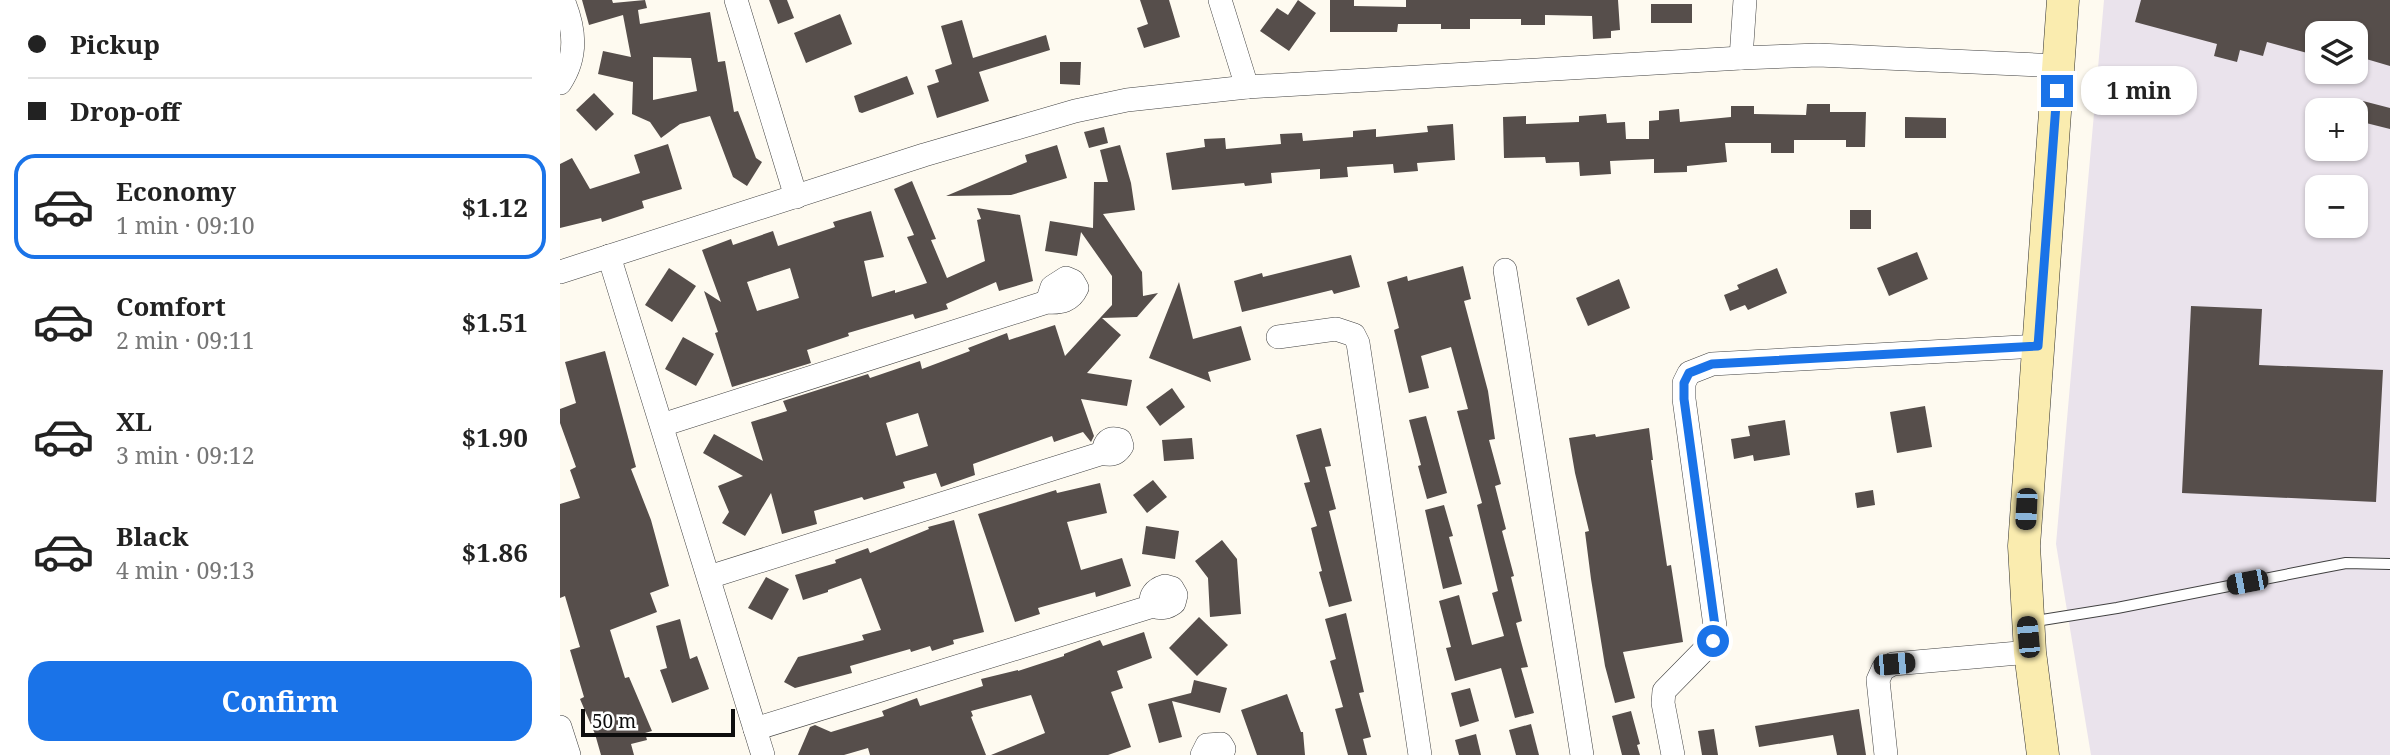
<!DOCTYPE html>
<meta charset="utf-8">
<style>
body{margin:0;font-family:"Noto Serif",serif;background:#f2f2f2;color:#222;height:100vh;display:flex;flex-direction:column;font-size:26px;white-space:nowrap}
*{box-sizing:border-box;margin:0}
p{font-size:23px;color:#767676}
.icon{flex:none;width:38px;height:38px;fill:none;stroke:currentColor;stroke-width:2;stroke-linecap:round;stroke-linejoin:round}
.map{position:relative;flex:1;overflow:hidden}
.sheet{display:flex;flex-direction:column;background:#fff;width:560px}
.sheet>*{flex:none}
.guide{display:grid;align-content:center;height:154px;padding:0 28px;background:#fff}
.buttons{position:absolute;left:1745px;top:21px;display:grid;gap:14px}
.buttons a{display:grid;place-items:center;width:63px;height:63px;border-radius:14px;background:#fff;box-shadow:0 2px 5px #0004;font-size:35px}
.scale{position:absolute;left:21px;bottom:18px;width:154px;box-sizing:border-box;padding-left:7px;border:4px solid #0e0e0e;border-top:0;font-size:19px;line-height:24px;white-space:nowrap;color:#0e0e0e;-webkit-text-stroke:5px #fff;paint-order:stroke}
.end{position:absolute;width:32px;height:32px;margin:-16px;border:9px solid #1a73e8;background:#fff;box-shadow:0 0 0 4px #fff}
.from{border-radius:50%}
.bubble{position:absolute;height:49px;border-radius:21px;background:#fff;box-shadow:0 2px 5px #0004;font-size:23px;font-weight:700;line-height:49px;text-align:center}
.car{position:absolute;width:21px;height:42px;margin:-21px -10px;border-radius:9px;box-shadow:0 0 5px 2px #0007;background:linear-gradient(#222 24%,#8ab4d8 0 40%,#222 0 76%,#8ab4d8 0 86%,#222 0)}
.guide b{display:flex;align-items:center;gap:24px;height:66px;font-size:26px}
.guide b+b{border-top:2px solid #e0e0e0}
.guide i{width:18px;height:18px;background:#222}
ul{padding:0;list-style:none}
li{display:flex;align-items:center;gap:21px;height:105px;margin:0 14px 10px;padding:0 14px;border:4px solid transparent;border-radius:21px}
li div{flex:1}
li b{display:block;font-size:26px}
li em{font-style:normal;font-weight:700}
li.on{border-color:#1a73e8}
li>.icon{width:63px;height:63px;stroke-width:1.5}
.button{display:flex;gap:14px;margin-top:auto;padding:14px 28px}
.button a{flex:1;height:80px;border-radius:21px;background:#1a73e8;color:#fff;font-size:28px;font-weight:700;line-height:80px;text-align:center}
main{display:flex;flex:1;min-height:0}
.map>svg:first-child{display:block}
.industrial{fill:#eae3ec;fill-rule:evenodd}
.building{fill:#564e4b;fill-rule:evenodd}
.lines{fill:none;stroke-linecap:round;stroke-linejoin:round}
.lane-casing{stroke:#414141;stroke-width:12}
.street-casing{stroke:#414141;stroke-width:24}
.secondary-casing{stroke:#303030;stroke-width:33}
.lane{stroke:#fff;stroke-width:10}
.street{stroke:#fff;stroke-width:23}
.secondary{stroke:#faecaf;stroke-width:32}
.route{stroke:#1a73e8;stroke-width:9}
</style>
<main>
<section class="sheet">
<div class="guide">
<b><i class="from"></i>Pickup</b>
<b><i></i>Drop-off</b>
</div>
<ul>
<li class="on"><svg class="icon" aria-label="car" viewBox="0 0 24 24"><path d="M5 17H2v-5l4-1 3-4h7l3 4 3 1v5h-3M9 17h6M6 11h13"/><circle cx="7" cy="17" r="2"/><circle cx="17" cy="17" r="2"/></svg><div><b>Economy</b><p>1 min · 09:10</p></div><em>$1.12</em></li>
<li><svg class="icon" aria-label="car" viewBox="0 0 24 24"><path d="M5 17H2v-5l4-1 3-4h7l3 4 3 1v5h-3M9 17h6M6 11h13"/><circle cx="7" cy="17" r="2"/><circle cx="17" cy="17" r="2"/></svg><div><b>Comfort</b><p>2 min · 09:11</p></div><em>$1.51</em></li>
<li><svg class="icon" aria-label="car" viewBox="0 0 24 24"><path d="M5 17H2v-5l4-1 3-4h7l3 4 3 1v5h-3M9 17h6M6 11h13"/><circle cx="7" cy="17" r="2"/><circle cx="17" cy="17" r="2"/></svg><div><b>XL</b><p>3 min · 09:12</p></div><em>$1.90</em></li>
<li><svg class="icon" aria-label="car" viewBox="0 0 24 24"><path d="M5 17H2v-5l4-1 3-4h7l3 4 3 1v5h-3M9 17h6M6 11h13"/><circle cx="7" cy="17" r="2"/><circle cx="17" cy="17" r="2"/></svg><div><b>Black</b><p>4 min · 09:13</p></div><em>$1.86</em></li>
</ul>
<div class="button"><a>Confirm</a></div>
</section>
<div class="map">
<svg width="1830" height="755" viewBox="0 0 1830 755">
<rect width="100%" height="100%" fill="#fefaf0"/>
<path class="industrial" d="M1544,0H1830V755H1531L1496,544ZM1757,33H1796V72H1757ZM1757,110H1796V149H1757ZM1757,187H1796V226H1757Z"/>
<g class="building">
<path d="M22,0H52L53,3L85,0L87,8L78,10L80,24L150,12L158,62L165,61L174,112L178,111L196,158L202,162L187,186L173,177L150,116L120,124L101,138L90,122L72,114L73,82L38,74L43,51L71,57L63,15L29,25ZM93,57L131,58L137,91L93,100Z"/>
<polygon points="209,0 227,0 234,18 218,24"/>
<polygon points="580,0 609,0 620,37 584,48 577,28 588,24"/>
<polygon points="738,0 756,13 729,51 700,31 717,8 728,15"/>
<polygon points="770,0 794,0 794,6 846,7 846,0 1058,0 1060,30 1051,31 1051,38 1033,39 1032,16 985,15 985,25 961,25 961,19 910,19 910,29 881,29 881,24 838,24 837,32 770,32"/>
<polygon points="1581,0 1830,0 1830,66 1796,56 1796,33 1757,33 1757,46 1753,45 1751,54 1707,42 1703,56 1680,50 1677,62 1654,56 1657,44 1575,22"/>
<rect x="1091" y="4" width="41" height="19"/>
<polygon points="280,14 292,44 246,63 234,33"/>
<polygon points="402,20 413,58 486,35 490,50 419,72 429,101 377,118 367,86 379,82 375,70 392,64 381,26"/>
<polygon points="500,62 521,62 520,85 500,84"/>
<polygon points="347,76 354,94 302,113 299,112 294,96"/>
<polygon points="34,93 54,114 36,131 16,110"/>
<polygon points="1803,101 1830,108 1830,129 1798,121"/>
<polygon points="1247,104 1270,104 1270,112 1306,112 1305,147 1286,147 1286,140 1234,140 1234,153 1211,153 1211,143 1165,143 1167,162 1127,166 1127,172 1094,173 1094,159 1050,161 1051,174 1020,176 1019,162 986,163 985,157 944,158 943,117 966,116 966,124 1019,122 1019,116 1046,114 1047,123 1065,122 1066,139 1089,139 1089,121 1099,120 1099,111 1119,109 1120,122 1171,117 1171,106 1194,106 1194,114 1246,115"/>
<polygon points="1345,117 1386,118 1386,138 1345,138"/>
<polygon points="893,124 895,160 857,163 858,171 834,173 833,164 787,167 788,177 760,179 760,169 711,173 712,183 685,186 684,183 612,190 606,153 645,147 644,139 665,138 666,149 721,144 720,134 742,133 743,141 793,137 793,131 816,129 816,137 868,132 867,126"/>
<polygon points="544,127 548,143 529,148 524,132"/>
<polygon points="108,144 122,189 82,201 84,208 42,222 41,218 0,228 0,164 12,158 30,189 80,173 74,155"/>
<polygon points="497,145 507,178 451,195 386,196 467,162 465,155"/>
<path d="M560,145L571,183L575,210L543,214L582,272L583,296L598,293L577,317L542,318L561,335L527,373L572,380L567,406L521,399L534,436L531,442L523,432L494,442L492,436L413,464L415,475L381,487L376,473L343,482L345,488L304,500L302,497L254,511L257,524L222,534L211,493L185,536L162,523L169,512L158,486L183,476L143,453L154,434L203,461L191,422L227,411L223,401L308,374L310,378L360,361L362,369L410,351L408,348L447,333L449,340L495,325L505,356L552,305V276L521,232L517,256L485,251L490,221L533,228L534,182H548L540,150ZM358,413L368,446L336,456L326,423Z"/>
<path d="M352,181L376,239L371,240L387,278L425,261L417,220L421,219L417,208L460,215L473,281L439,291L436,282L386,304L388,309L355,319L353,314L288,333L289,336L247,350L251,363L172,387L155,333L158,332L144,291L161,302L142,250L171,239L173,245L213,231L218,246L275,227L273,222L311,211L324,257L304,261L312,297L335,290V293L367,283L347,237L354,235L334,189ZM230,268L239,298L197,311L187,282Z"/>
<rect x="1290" y="210" width="21" height="19"/>
<polygon points="1357,252 1368,279 1329,296 1317,268"/>
<polygon points="791,255 800,287 774,294 772,290 682,312 674,281 702,273 703,277"/>
<polygon points="903,266 911,299 904,301 928,391 935,439 929,440 941,484 935,486 946,529 942,531 954,576 951,577 962,621 956,623 968,667 961,668 974,713 955,718 941,668 895,681 886,648 891,647 879,601 899,595 912,645 944,636 932,593 938,591 917,505 922,503 897,411 908,409 891,347 861,356 869,388 849,393 834,330 839,328 827,282 847,276 848,281"/>
<polygon points="109,268 136,286 112,322 85,305"/>
<polygon points="1217,268 1227,293 1188,310 1185,305 1170,311 1164,295 1179,289 1177,285"/>
<polygon points="1059,279 1070,308 1028,326 1016,298"/>
<polygon points="619,282 633,339 681,326 691,360 648,372 651,382 589,358"/>
<polygon points="1631,306 1702,309 1699,365 1823,370 1816,502 1622,493"/>
<polygon points="123,337 154,354 136,386 105,369"/>
<polygon points="45,351 76,467 71,469 91,520 109,586 90,593 97,612 50,630 65,678 69,677 92,731 85,733 87,740 71,744 74,755 41,755 35,734 20,699 24,697 10,650 20,647 5,596 0,598 0,504 20,498 10,470 16,467 0,423 0,409 16,403 5,362"/>
<polygon points="612,388 625,407 600,426 586,407"/>
<polygon points="1365,406 1372,447 1337,453 1330,412"/>
<polygon points="866,416 887,493 867,499 858,466 861,465 849,420"/>
<polygon points="1225,420 1230,455 1194,461 1193,455 1174,459 1171,439 1190,436 1188,426"/>
<polygon points="761,428 771,466 765,467 776,509 769,511 792,601 769,607 759,572 762,571 751,528 757,526 744,483 750,482 736,435"/>
<polygon points="1089,428 1093,460 1091,460 1100,520 1107,566 1111,565 1123,642 1063,652 1075,698 1055,703 1045,666 1031,579 1025,532 1029,531 1015,473 1009,438 1035,434 1036,437"/>
<polygon points="632,438 634,459 604,461 602,440"/>
<polygon points="593,480 607,497 587,513 573,495"/>
<polygon points="540,483 547,513 507,522 521,570 562,558 571,586 536,597 535,592 478,608 480,614 455,622 418,514 496,490 497,493"/>
<polygon points="1313,490 1315,505 1297,508 1295,493"/>
<polygon points="884,505 893,536 889,537 902,584 883,589 865,510"/>
<polygon points="394,520 424,632 393,640 394,644 372,651 370,646 351,652 350,649 290,666 292,673 235,688 224,682 238,657 304,640 302,635 321,630 301,578 268,590 268,592 243,600 235,575 276,563 275,560 308,548 310,553 369,529 368,527"/>
<polygon points="586,526 619,531 615,559 582,554"/>
<polygon points="662,540 677,559 681,614 650,617 648,578 635,561"/>
<polygon points="206,577 229,589 212,620 188,608"/>
<polygon points="786,613 804,692 799,693 811,737 803,739 807,755 788,755 775,709 783,707 770,661 776,659 765,619"/>
<polygon points="639,617 668,645 637,676 609,648"/>
<polygon points="120,619 130,659 137,656 149,689 112,703 100,670 107,668 96,626"/>
<polygon points="584,632 592,658 557,671 563,688 551,692 571,747 548,755 431,755 485,733 471,695 411,711 413,716 411,717 426,755 310,755 308,748 284,755 238,755 250,727 255,725 271,732 324,716 322,711 357,698 360,706 423,686 421,679 458,670 458,671 504,656 504,654 540,640 543,646"/>
<polygon points="634,680 667,688 660,713 612,701 622,737 599,743 588,704 631,693"/>
<polygon points="910,688 919,721 900,727 891,693"/>
<polygon points="727,694 741,732 743,732 745,755 697,755 681,710"/>
<polygon points="1299,709 1306,755 1277,755 1273,735 1199,747 1195,726"/>
<polygon points="1071,711 1080,744 1077,745 1080,755 1062,755 1052,716"/>
<polygon points="971,724 979,755 956,755 949,730"/>
<polygon points="1154,729 1158,755 1142,755 1138,731"/>
<polygon points="916,734 921,755 899,755 895,740"/>
</g>
<g class="lines">
<defs>
<polyline id="lane" points="1470,622 1557,608 1765,567 1786,563 1830,564"/>
<g id="street">
<polyline points="176,0 236,197"/>
<polyline points="660,0 687,87"/>
<polyline points="1181,58 1185,0"/>
<path d="M0,83C18,56 15,29 3,0"/>
<polyline points="49,256 203,755"/>
<polyline points="945,270 1022,755"/>
<polyline points="0,272 364,155 515,111 567,100 687,87 1181,58 1258,55 1499,66"/>
<polyline points="718,337 776,329 794,335 798,343 860,755"/>
<path d="M102,425L487,302C501,303 511,301 517,288L513,281L506,278L492,287L487,302"/>
<path d="M149,577L543,453C552,456 557,454 562,446L560,440C549,436 544,442 543,453"/>
<polyline points="0,727 9,755"/>
<path d="M195,729L593,606C602,609 607,608 614,603L616,595L612,588L605,586C595,589 588,596 593,606"/>
<polyline points="642,755 647,745 661,744 664,749 662,755"/>
<polyline points="1113,755 1103,703 1104,691 1153,641 1155,626 1124,399 1124,383 1129,373 1152,364 1478,346"/>
<polyline points="1326,755 1318,680 1323,669 1333,664 1470,652"/>
</g>
<polyline id="secondary" points="1483,755 1470,652 1464,546 1503,0"/>
</defs>
<use href="#lane" class="lane-casing"/>
<use href="#street" class="street-casing"/>
<use href="#secondary" class="secondary-casing"/>
<use href="#lane" class="lane"/>
<use href="#street" class="street"/>
<use href="#secondary" class="secondary"/>
</g>
<g class="lines">
<polyline class="route" points="1153,641 1155,626 1124,399 1124,383 1129,373 1152,364 1478,346 1497,91"/>
</g>
</svg>
<div class="buttons">
<a><svg class="icon" aria-label="layers" viewBox="0 0 24 24"><path d="M12 4l9 5-9 5-9-5zM3 14l9 5 9-5"/></svg></a>
<a>+</a>
<a>−</a>
</div>
<div class="scale">50 m</div>
<i class="end from" style="left:1153px;top:641px"></i>
<i class="end" style="left:1497px;top:91px"></i>
<div class="bubble" style="left:1521px;top:66px;width:116px">1 min</div>
<i class="car" style="left:1466px;top:509px;rotate:183deg"></i>
<i class="car" style="left:1687px;top:582px;rotate:259deg"></i>
<i class="car" style="left:1468px;top:637px;rotate:355deg"></i>
<i class="car" style="left:1334px;top:664px;rotate:85deg"></i>
</div>
</main>
